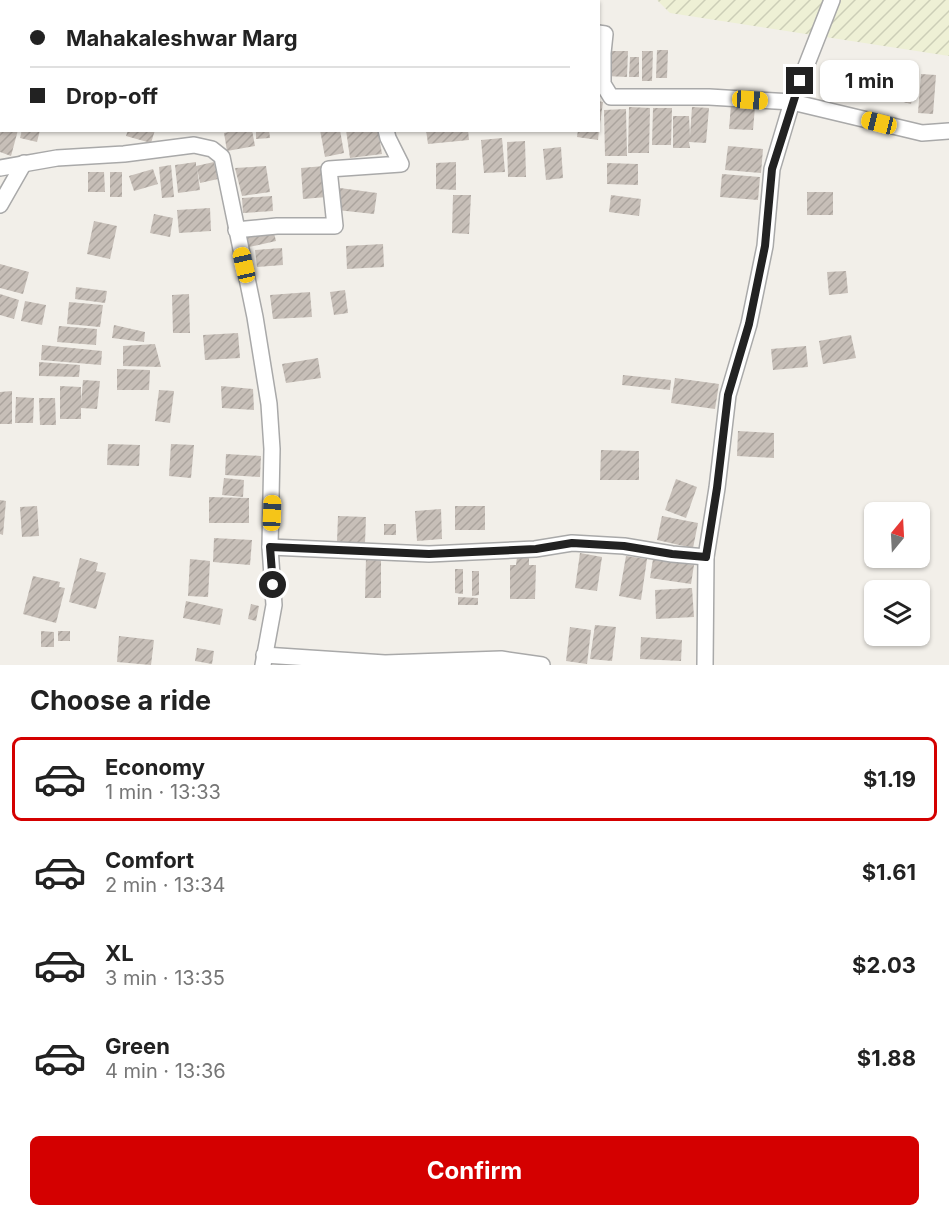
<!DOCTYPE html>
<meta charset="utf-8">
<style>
body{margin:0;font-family:Inter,sans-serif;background:#f2f2f2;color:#222;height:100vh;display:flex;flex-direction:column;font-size:22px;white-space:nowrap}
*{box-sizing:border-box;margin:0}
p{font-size:20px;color:#767676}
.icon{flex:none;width:33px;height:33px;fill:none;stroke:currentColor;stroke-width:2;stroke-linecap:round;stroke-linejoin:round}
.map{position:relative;height:665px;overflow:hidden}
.drawer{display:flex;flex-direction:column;background:#fff;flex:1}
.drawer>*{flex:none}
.hud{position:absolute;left:0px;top:0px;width:600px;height:132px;box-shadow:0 2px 4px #0004;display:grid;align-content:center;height:132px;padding:0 30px;background:#fff}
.needle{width:39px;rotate:18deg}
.controls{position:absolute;left:864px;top:502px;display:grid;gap:12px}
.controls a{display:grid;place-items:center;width:66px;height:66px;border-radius:9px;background:#fff;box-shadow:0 2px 4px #0004;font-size:30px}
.end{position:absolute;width:27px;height:27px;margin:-14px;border:8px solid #222;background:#fff;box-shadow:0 0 0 3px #fff}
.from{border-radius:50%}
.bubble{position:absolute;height:42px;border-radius:9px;background:#fff;box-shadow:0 2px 4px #0004;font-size:20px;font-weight:700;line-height:42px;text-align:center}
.car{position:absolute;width:18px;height:36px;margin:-18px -9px;border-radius:8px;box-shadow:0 0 4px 2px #0007;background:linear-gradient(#f5c518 24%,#345 0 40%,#f5c518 0 76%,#345 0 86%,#f5c518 0)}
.hud b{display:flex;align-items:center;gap:21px;height:57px;font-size:22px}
.hud b+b{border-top:2px solid #e0e0e0}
.hud i{width:15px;height:15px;background:#222}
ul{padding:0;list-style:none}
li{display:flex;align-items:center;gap:18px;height:84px;margin:0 12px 9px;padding:0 18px;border:3px solid transparent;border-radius:9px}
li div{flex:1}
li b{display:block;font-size:22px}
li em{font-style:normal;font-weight:700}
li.active{border-color:#d40000}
li>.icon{width:54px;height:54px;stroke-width:1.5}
h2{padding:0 30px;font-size:27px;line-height:72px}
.cta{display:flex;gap:12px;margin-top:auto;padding:12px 30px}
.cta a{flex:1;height:69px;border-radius:9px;background:#d40000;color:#fff;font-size:24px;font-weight:700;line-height:69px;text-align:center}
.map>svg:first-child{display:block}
.farmland{fill:url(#farmland-furrows)}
.building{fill:url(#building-hatch)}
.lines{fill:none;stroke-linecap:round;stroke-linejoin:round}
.street-casing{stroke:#a9a9a9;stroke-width:18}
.street{stroke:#fff;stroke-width:15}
.route{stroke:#222;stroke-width:8}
</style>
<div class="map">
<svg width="949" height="665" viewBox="0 0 949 665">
<defs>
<pattern id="farmland-furrows" width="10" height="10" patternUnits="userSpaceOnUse" patternTransform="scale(1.5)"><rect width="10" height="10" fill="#eef0d5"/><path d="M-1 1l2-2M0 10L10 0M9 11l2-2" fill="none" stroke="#ccceb7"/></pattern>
<pattern id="building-hatch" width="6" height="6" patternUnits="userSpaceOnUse" patternTransform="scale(1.5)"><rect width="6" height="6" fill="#c7bfb8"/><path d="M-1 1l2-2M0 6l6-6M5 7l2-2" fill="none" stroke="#aba49e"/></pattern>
</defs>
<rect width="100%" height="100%" fill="#f2efe9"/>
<polygon class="farmland" points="657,0 949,0 949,56 670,13"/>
<g class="building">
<polygon points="657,50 668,50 667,78 656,78"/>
<polygon points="607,51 628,51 627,77 606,76"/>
<polygon points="642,51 653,51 652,81 642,81"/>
<polygon points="630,57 639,57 639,77 629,77"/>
<polygon points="900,68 918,72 911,104 892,99"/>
<polygon points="921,74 936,75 933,114 918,113"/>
<polygon points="598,101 603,102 600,124 598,124"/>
<polygon points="731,105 755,107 753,130 729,129"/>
<polygon points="629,107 650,108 649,153 628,153"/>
<polygon points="692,107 709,108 706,143 689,142 690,148 673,148 673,116 689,116 690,136"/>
<polygon points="653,108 672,108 671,145 652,145"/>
<polygon points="626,109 627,156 605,156 604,110"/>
<polygon points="0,130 18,130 11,156 0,152"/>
<polygon points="22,130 40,130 37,142 20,138"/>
<polygon points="128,130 155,130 151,143 126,136"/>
<polygon points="239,130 252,130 255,146 227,151 224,133"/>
<polygon points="256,130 269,130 270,138 256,139"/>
<polygon points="320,130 340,130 344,153 325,157"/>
<polygon points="346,130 378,130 382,154 350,158"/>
<polygon points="426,130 468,130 469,140 428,144"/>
<polygon points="578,130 599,130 598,140 577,137"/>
<polygon points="502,138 505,172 484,173 481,140"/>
<polygon points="525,141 526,177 508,177 507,142"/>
<polygon points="728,146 763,149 761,173 725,170"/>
<polygon points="561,147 563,178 546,180 543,149"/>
<polygon points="196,162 196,166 214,162 218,179 200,183 197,168 200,190 178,193 175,165"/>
<polygon points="456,162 456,190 436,189 436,163"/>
<polygon points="607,163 638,164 638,185 607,184"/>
<polygon points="171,165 174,197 162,198 159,167"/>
<polygon points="266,166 270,192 242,196 235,168"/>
<polygon points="324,166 327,197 303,199 301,168"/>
<polygon points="153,169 158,184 134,191 129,176"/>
<polygon points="88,172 104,172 105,192 88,192"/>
<rect x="110" y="172" width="12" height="25"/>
<polygon points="722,174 760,177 758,200 720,197"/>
<polygon points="340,188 377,193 374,214 337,210"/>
<rect x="807" y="192" width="26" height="23"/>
<polygon points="453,195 471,195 469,234 452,233"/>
<polygon points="611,195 641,199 639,216 609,212"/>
<polygon points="272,196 273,211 243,213 242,198"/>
<polygon points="210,208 211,231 179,233 177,210"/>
<polygon points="154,214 173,218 170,237 150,233"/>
<polygon points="94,221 117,226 110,259 87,254"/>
<polygon points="273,229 276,241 249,247 246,234"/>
<polygon points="383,244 384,267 347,269 346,246"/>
<polygon points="282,248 283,265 257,267 255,250"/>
<polygon points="0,264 29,272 23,294 0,288"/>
<polygon points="846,271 848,293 829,295 827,272"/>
<polygon points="76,287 107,291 105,303 75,299"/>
<polygon points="345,290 348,313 334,315 330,292"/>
<polygon points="310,292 312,317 273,319 270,295"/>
<polygon points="0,294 19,300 14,319 0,315"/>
<polygon points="189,294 190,333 173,333 172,295"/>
<polygon points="25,301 46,305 42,325 21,321"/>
<polygon points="69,302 103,305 100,327 67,324"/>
<polygon points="114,325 145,332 144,342 112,338"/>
<polygon points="59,326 97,329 96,345 57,342"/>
<polygon points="238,333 240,358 205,360 203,335"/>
<polygon points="851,335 856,358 823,364 819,341"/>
<polygon points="155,344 161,367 123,366 123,346"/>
<polygon points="42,345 102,351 101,365 41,360"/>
<polygon points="806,346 808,367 773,370 771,349"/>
<polygon points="318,358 321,378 286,383 282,364"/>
<polygon points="39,362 80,365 79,377 39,376"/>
<polygon points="117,369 150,370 149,390 117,390"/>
<polygon points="623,375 671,380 670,390 622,385"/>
<polygon points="675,378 719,384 715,409 671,403"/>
<polygon points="83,380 100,381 97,409 81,408 81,419 60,419 60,386 81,387 81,403"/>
<polygon points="221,386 253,389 254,410 222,408"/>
<polygon points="159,390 174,391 170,423 155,421"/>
<polygon points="12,391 12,424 0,424 0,392"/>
<polygon points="16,397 34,398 33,423 15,423"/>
<polygon points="39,398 55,398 56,425 40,425"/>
<polygon points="738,431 774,433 774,458 737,456"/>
<polygon points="108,444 140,445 139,466 107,465"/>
<polygon points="171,444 194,445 191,478 169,476"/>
<polygon points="601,450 639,451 639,480 600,480"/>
<polygon points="226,454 261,456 260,477 225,475"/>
<polygon points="224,478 244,480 243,497 222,495"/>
<polygon points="676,479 697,487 686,518 665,510"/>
<polygon points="209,497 249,498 249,523 209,523"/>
<polygon points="0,500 6,501 3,535 0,534"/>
<polygon points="37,506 39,536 22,537 20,507"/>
<rect x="455" y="506" width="30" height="24"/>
<polygon points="441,509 442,539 417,541 415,511"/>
<polygon points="338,516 366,517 365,543 337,542"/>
<polygon points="662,516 698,523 693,548 657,540"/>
<rect x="384" y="524" width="12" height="11"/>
<polygon points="214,538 252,540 250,565 213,562"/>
<polygon points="580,553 602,557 597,591 575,588"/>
<polygon points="626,556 647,559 641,600 619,596"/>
<polygon points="517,557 529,557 529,565 536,565 535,599 510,599 510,565 516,565"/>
<polygon points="80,558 98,563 96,571 106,573 96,609 69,602"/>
<polygon points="366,558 381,558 381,598 365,598"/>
<polygon points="190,559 210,561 208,597 188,596"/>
<polygon points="653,559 694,565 691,584 650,578"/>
<polygon points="455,569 463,569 463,594 455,593"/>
<polygon points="472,571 479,571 479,595 472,596"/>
<polygon points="33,576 60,582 59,587 65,588 56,623 23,614"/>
<polygon points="692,588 694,617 656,619 655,590"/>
<polygon points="458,597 478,598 478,605 458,605"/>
<polygon points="186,601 223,609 220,625 183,618"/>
<polygon points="251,604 259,606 256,621 248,619"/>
<polygon points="595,625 616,627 612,661 590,659"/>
<polygon points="570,627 591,630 587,664 566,661"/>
<polygon points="41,631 54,632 54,647 41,647"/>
<rect x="58" y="631" width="12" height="10"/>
<polygon points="119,636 154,640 151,665 117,662"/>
<polygon points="641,637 682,640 681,661 640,659"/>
<polygon points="197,648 214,651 212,664 195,661"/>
</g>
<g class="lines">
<defs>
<g id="street">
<polyline points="206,2 206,0"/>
<polyline points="363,2 363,0"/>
<polyline points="598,33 605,34 603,53 603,84 611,97 709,97 792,102 922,133 949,131"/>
<polyline points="0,168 57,158 124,154 194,145 212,149 222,157 255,317 269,404 272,449 270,547 274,605 263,665"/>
<polyline points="0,205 24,163"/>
<polyline points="236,230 277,226 335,226 329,169 401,164 388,138 386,130"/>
<polyline points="270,547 429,554 535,549 572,543 624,546 672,554 706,557"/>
<polyline points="264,655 385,663 501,659 542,665"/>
<polyline points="705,665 706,557 717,488 728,395 749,324 765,246 772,169 792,102 832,0"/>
</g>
</defs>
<use href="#street" class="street-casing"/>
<use href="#street" class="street"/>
</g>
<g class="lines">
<polyline class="route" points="273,585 270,547 429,554 536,549 572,543 624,546 672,554 706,557 717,488 728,395 749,324 765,246 772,169 800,81"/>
</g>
</svg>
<div class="controls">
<a><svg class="needle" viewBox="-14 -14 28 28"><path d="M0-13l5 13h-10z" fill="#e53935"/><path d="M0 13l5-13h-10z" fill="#767676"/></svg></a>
<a><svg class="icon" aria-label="layers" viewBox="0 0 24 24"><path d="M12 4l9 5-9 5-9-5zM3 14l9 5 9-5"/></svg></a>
</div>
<i class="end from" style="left:273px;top:585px"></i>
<i class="end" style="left:800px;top:81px"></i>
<div class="bubble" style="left:820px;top:60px;width:99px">1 min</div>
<i class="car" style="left:750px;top:100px;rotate:94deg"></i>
<i class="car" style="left:879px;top:123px;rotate:284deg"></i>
<i class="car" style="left:244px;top:265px;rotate:347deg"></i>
<i class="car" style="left:272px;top:513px;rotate:2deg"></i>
<div class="hud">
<b><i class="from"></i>Mahakaleshwar Marg</b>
<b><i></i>Drop-off</b>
</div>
</div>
<section class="drawer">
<h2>Choose a ride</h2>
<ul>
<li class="active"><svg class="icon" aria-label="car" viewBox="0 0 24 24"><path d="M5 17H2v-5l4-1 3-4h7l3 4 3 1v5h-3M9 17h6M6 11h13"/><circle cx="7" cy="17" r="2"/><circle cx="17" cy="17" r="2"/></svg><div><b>Economy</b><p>1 min · 13:33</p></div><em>$1.19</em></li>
<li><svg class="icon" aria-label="car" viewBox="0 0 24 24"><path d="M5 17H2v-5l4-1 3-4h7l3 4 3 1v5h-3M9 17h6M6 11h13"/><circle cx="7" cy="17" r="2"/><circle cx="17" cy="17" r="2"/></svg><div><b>Comfort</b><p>2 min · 13:34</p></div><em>$1.61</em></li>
<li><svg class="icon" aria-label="car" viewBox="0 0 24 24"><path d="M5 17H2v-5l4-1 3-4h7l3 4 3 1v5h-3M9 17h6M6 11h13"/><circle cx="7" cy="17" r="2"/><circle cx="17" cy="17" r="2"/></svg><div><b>XL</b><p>3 min · 13:35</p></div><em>$2.03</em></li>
<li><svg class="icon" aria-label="car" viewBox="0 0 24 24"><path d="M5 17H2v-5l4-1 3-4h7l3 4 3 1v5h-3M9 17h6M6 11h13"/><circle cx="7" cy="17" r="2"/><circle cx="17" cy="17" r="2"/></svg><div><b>Green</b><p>4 min · 13:36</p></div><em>$1.88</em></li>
</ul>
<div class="cta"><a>Confirm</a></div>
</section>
